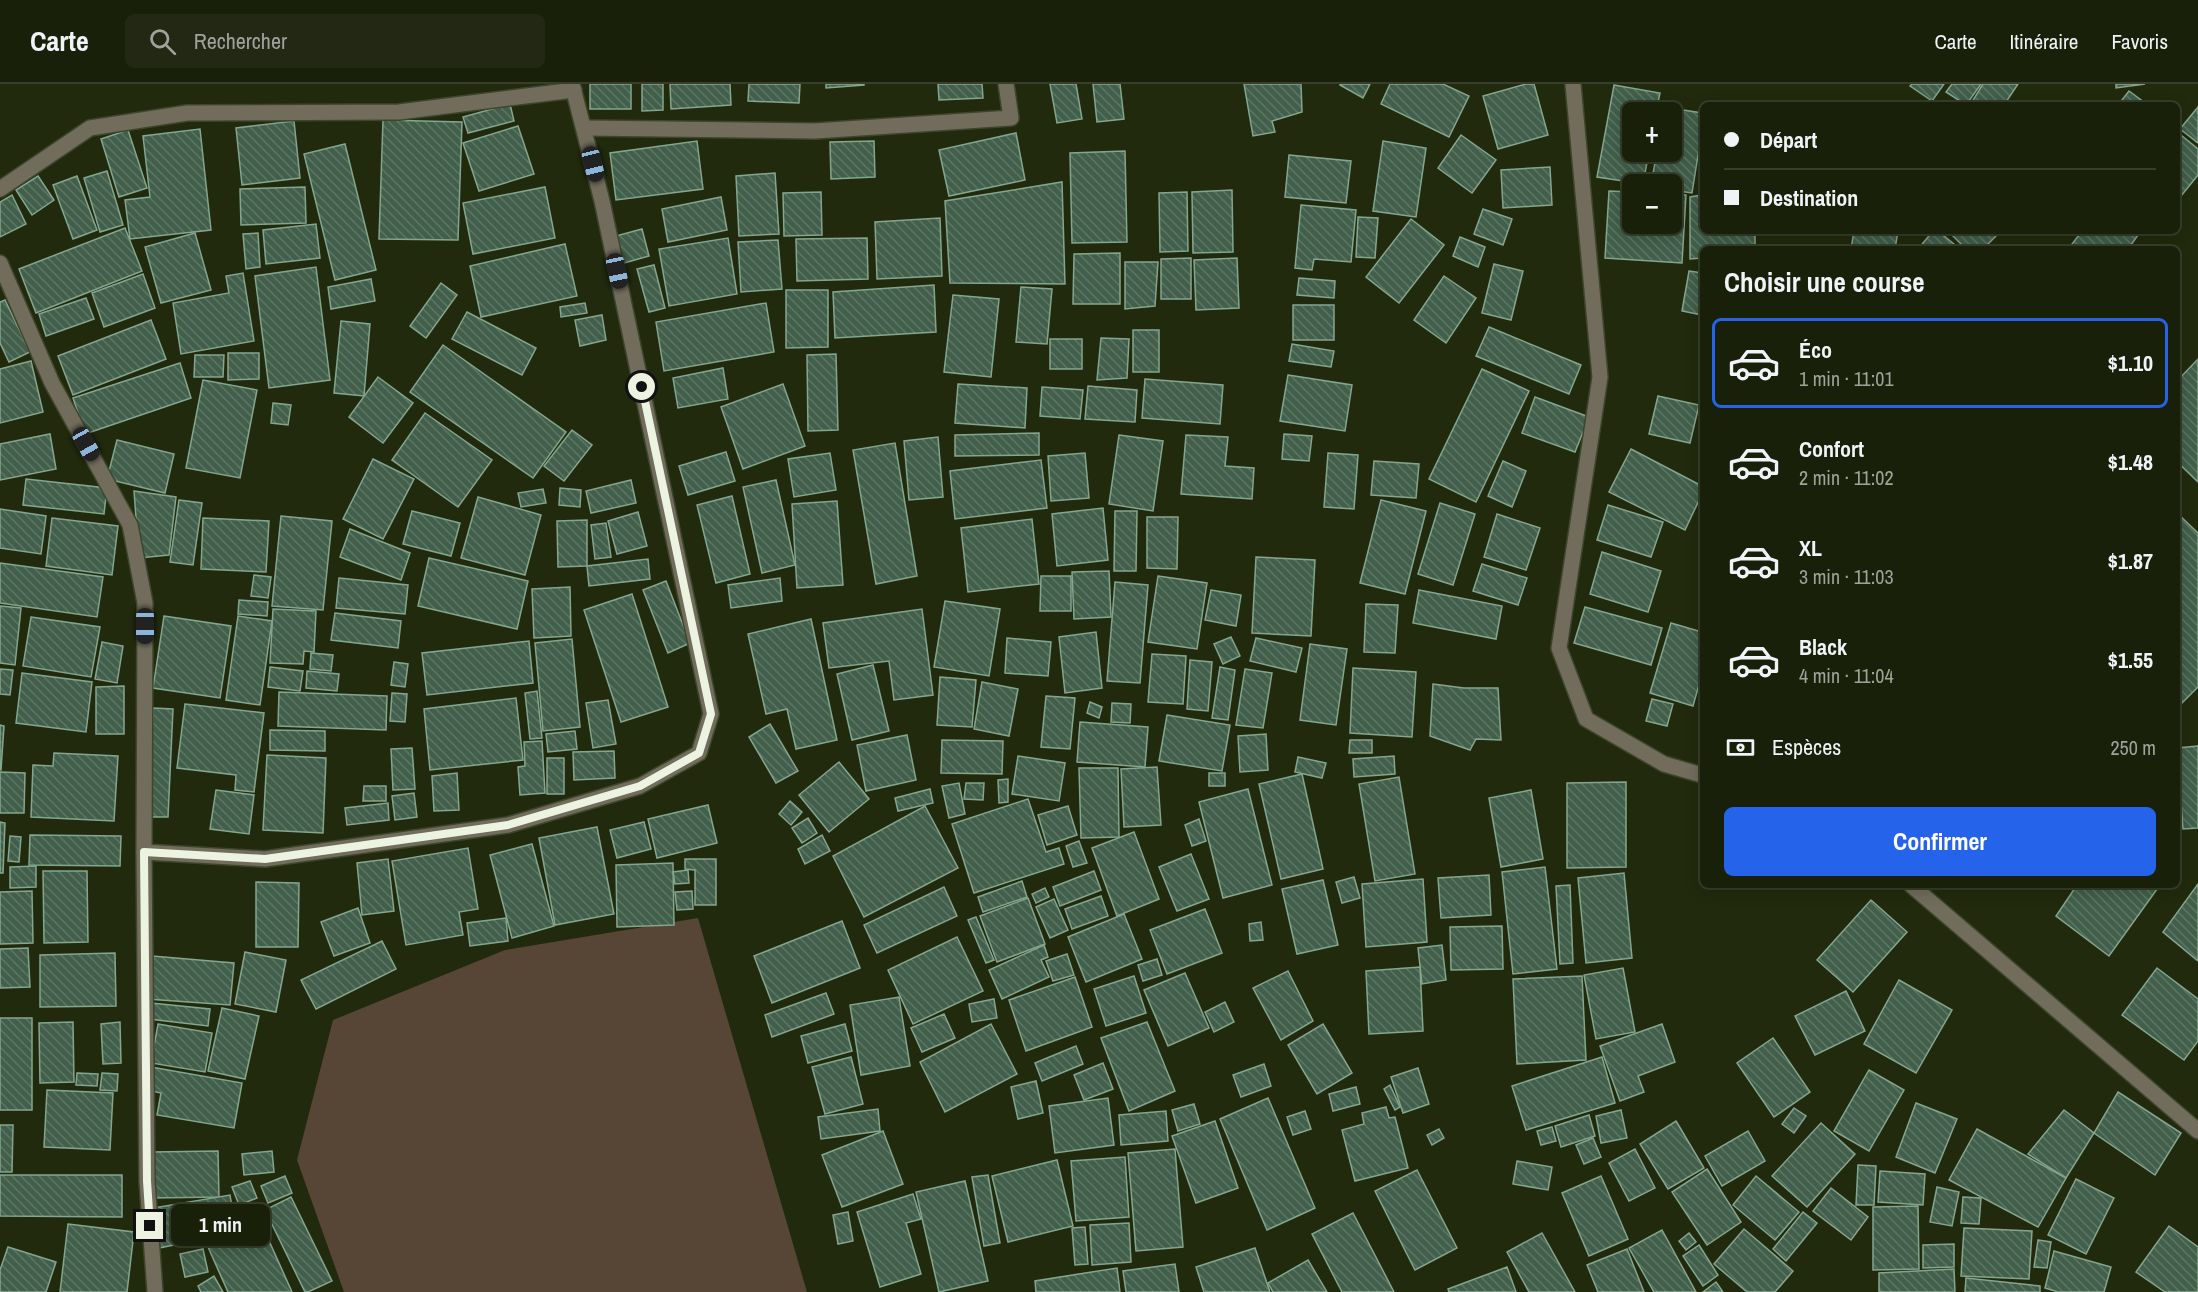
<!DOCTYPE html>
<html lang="fr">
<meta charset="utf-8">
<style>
body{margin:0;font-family:"Archivo Narrow",sans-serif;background:#222813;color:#f1f3f6;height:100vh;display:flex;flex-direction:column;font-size:22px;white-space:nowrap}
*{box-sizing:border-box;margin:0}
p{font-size:20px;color:#9fa39c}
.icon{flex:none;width:33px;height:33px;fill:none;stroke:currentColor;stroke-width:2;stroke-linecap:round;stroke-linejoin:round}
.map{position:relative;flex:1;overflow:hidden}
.details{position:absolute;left:1700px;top:162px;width:480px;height:642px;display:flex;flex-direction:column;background:#19200a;border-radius:9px;box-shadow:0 3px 15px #0003,0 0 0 2px #373e2b}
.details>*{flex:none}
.top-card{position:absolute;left:1700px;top:18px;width:480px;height:132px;border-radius:9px;box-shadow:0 3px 15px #0003,0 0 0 2px #373e2b;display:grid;align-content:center;height:132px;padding:0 24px;background:#19200a}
.buttons{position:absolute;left:1622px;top:18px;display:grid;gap:12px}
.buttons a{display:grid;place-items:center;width:60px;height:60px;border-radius:9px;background:#19200a;box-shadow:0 3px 15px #0003,0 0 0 2px #373e2b;font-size:30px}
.end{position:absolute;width:27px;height:27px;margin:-14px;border:8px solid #ecf3e1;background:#111;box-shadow:0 0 0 3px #111}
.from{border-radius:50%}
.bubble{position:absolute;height:42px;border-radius:9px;background:#19200a;box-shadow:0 3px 15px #0003,0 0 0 2px #373e2b;font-size:20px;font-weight:700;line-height:42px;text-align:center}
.car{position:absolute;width:18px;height:36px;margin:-18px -9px;border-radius:8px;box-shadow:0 0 4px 2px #0007;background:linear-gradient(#222 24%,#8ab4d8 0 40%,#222 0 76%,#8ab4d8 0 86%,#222 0)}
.top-card b{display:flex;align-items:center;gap:21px;height:57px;font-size:22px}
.top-card b+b{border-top:2px solid #373e2b}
.top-card i{width:15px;height:15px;background:#f1f3f6}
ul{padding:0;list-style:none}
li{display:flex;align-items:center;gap:18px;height:90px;margin:0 12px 9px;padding:0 12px;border:3px solid transparent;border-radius:9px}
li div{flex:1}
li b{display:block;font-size:22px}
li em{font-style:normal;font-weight:700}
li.on{border-color:#2563eb}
li>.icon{width:54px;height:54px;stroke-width:1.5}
h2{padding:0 24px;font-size:27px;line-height:72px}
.pay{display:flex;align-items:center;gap:15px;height:66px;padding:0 24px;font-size:22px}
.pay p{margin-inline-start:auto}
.primary-button{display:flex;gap:12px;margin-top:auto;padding:12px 24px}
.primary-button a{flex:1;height:69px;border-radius:9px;background:#2563eb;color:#fff;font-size:24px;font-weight:700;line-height:69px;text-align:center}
header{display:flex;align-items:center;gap:36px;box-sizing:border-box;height:84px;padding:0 30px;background:#19200a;border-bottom:2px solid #373e2b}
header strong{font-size:28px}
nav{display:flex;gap:33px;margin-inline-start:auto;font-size:21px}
.search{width:420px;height:54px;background:#222813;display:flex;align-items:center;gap:15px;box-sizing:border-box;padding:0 21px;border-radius:9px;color:#9fa39c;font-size:22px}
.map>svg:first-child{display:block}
.grass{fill:#574535}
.building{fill:url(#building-back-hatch);stroke:#85a68e;stroke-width:1.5}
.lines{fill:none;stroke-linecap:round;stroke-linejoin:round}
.street-casing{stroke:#3d462b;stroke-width:18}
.street{stroke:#716c5c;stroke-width:15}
.route{stroke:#ecf3e1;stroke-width:8}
</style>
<header>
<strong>Carte</strong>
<div class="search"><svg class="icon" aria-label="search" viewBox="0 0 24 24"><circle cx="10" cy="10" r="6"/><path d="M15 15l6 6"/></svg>Rechercher</div>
<nav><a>Carte</a><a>Itinéraire</a><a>Favoris</a></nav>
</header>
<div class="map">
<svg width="2198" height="1208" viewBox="0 0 2198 1208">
<defs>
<pattern id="building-back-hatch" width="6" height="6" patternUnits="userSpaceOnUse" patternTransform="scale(1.5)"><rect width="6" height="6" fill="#415f4a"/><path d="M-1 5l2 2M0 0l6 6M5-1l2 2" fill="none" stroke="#5d7664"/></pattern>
</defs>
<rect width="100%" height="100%" fill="#212a0d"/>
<polygon class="grass" points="698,834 807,1208 344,1208 297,1076 333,936 505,866"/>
<g class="building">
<rect x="590" y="0" width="41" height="25"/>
<polygon points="642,0 663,0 663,26 642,27"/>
<polygon points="670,0 730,0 731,21 671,25"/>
<polygon points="749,0 800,0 799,19 748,17"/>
<polygon points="826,0 864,0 864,1 826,4"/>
<polygon points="938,0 982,0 983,14 939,16"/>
<polygon points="1050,0 1076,0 1082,35 1057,39"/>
<polygon points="1093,0 1120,0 1124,35 1097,38"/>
<polygon points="1244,0 1301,0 1302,28 1272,37 1275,48 1253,52"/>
<polygon points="1340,0 1370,0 1363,14 1340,1"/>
<polygon points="1390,0 1443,0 1469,12 1449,53 1381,20"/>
<polygon points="1526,0 1534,0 1548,51 1498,65 1483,12"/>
<polygon points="1912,0 1944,0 1932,17 1910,2"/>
<polygon points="1952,0 1981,0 1966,21 1946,8"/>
<polygon points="1983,0 2018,0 2004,21 1970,21"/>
<polygon points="2116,0 2145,0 2116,4"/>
<polygon points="1614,1 1660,9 1656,28 1632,28 1632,68 1649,68 1643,100 1597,93"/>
<polygon points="2129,7 2148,21 2118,21"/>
<polygon points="510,20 514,37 468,49 463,33"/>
<polygon points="1664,23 1702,29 1702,46 1692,109 1671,106 1671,100 1651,100 1657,68 1671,68 1671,28 1663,28"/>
<polygon points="2198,23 2198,59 2180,45"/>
<polygon points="383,36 462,38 458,156 379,155"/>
<polygon points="294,37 300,94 242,101 236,44"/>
<polygon points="518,42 534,90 479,107 463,59"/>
<polygon points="200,45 211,146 130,155 125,116 150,113 143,52"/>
<polygon points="128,46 147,104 119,113 101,55"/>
<polygon points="2176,47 2198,65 2198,91 2177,117"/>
<polygon points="1016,49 1025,96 949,112 939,66"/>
<polygon points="1461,51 1496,76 1472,109 1438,84"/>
<polygon points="697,57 703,105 616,116 610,69"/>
<polygon points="874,57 875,93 831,95 830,58"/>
<polygon points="1383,57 1426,64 1416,133 1373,127"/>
<polygon points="345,60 376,186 335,196 304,70"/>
<polygon points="1125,67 1127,158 1072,159 1070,69"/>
<polygon points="1289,71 1351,77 1346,119 1285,113"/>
<polygon points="1550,83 1552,121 1503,124 1501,86"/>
<polygon points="107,87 123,141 100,148 84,94"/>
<polygon points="775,89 779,150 739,152 736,92"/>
<polygon points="38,92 54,116 32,131 16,106"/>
<polygon points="77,92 97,146 73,155 53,101"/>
<polygon points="1062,98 1065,200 950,199 945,117"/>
<polygon points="305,103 306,139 241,141 240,105"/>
<polygon points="545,103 555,154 473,170 463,119"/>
<polygon points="1232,106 1233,168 1193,169 1192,108"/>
<polygon points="1609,107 1632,108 1632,140 1671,140 1671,110 1686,111 1682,179 1605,174"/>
<polygon points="821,108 822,151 784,152 783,109"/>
<polygon points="1187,108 1188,167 1160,168 1159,109"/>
<polygon points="12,111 26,140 0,153 0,118"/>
<polygon points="1702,111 1702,147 1755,147 1755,165 1702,165 1702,174 1690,175 1690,113"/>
<polygon points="721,113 727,146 668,158 662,125"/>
<polygon points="1301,121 1356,126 1351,178 1314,175 1312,186 1295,184"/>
<polygon points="1483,125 1512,135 1503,161 1474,150"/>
<polygon points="1358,133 1378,134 1375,174 1356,173"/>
<polygon points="940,134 942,192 877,195 875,138"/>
<polygon points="1411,135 1444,161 1399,219 1366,193"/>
<polygon points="316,140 320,174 266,180 263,146"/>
<polygon points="125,144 142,187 36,229 19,185"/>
<polygon points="642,145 649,172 624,179 616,152"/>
<polygon points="1854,147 1898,147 1895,165 1851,165"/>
<polygon points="1933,147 1938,147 1960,165 1918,165"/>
<polygon points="1948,147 2001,147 1983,165 1966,165"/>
<polygon points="2082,147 2141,147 2128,165 2071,165 2069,164"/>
<polygon points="195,149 211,206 161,219 145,163"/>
<polygon points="258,149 260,183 246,185 243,150"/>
<polygon points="1460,153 1485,163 1478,183 1453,172"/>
<polygon points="728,154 737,210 669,222 659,165"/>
<polygon points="867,154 868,195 797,197 796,155"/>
<polygon points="778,156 782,205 741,208 738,158"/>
<polygon points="565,160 577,212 481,233 470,182"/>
<polygon points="1120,169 1120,220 1073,220 1074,170"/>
<polygon points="1191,174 1191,215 1161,215 1161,175"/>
<polygon points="1237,174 1239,224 1196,226 1194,176"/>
<polygon points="1125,178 1158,178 1155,222 1125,225"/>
<polygon points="1494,180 1523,187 1511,236 1482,229"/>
<polygon points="654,181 665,224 649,228 637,185"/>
<polygon points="316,183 330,296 269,304 255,192"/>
<polygon points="1689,187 1702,189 1702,231 1682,227"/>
<polygon points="243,189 254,257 181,270 173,219 229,209 226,192"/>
<polygon points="143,190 155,224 104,243 92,209"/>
<polygon points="1444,192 1476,214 1446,259 1414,236"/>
<polygon points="1299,194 1335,197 1334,214 1297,211"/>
<polygon points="371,195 375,217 331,225 328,203"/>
<polygon points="441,199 457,211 426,254 410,242"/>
<polygon points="934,201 936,248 835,254 833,208"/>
<polygon points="1021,203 1052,205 1047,260 1016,258"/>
<polygon points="786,206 828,206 828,263 786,264"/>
<polygon points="953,211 999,215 991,293 944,288"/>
<polygon points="86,214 94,235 46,252 39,230"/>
<polygon points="5,216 30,268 9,278 0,259 0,218"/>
<polygon points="585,219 587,229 561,233 560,223"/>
<polygon points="766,219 774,268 664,287 656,238"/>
<rect x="1293" y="221" width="41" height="35"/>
<polygon points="467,228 536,264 522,291 452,255"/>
<polygon points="602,231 606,256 580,262 575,236"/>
<polygon points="151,236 166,275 73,311 58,272"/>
<polygon points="341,237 370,240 364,312 334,309"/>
<polygon points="1489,243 1581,281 1569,310 1476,272"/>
<rect x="1133" y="246" width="26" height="42"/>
<polygon points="1101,254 1129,255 1127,294 1097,296"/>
<rect x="1050" y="255" width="32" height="30"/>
<polygon points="1292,260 1334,267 1331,283 1289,277"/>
<polygon points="443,261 566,348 533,394 410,308"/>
<polygon points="228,269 259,269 259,295 228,296"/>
<polygon points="836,270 838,346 808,347 807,271"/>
<polygon points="195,271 224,271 223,293 194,293"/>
<polygon points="2198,275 2198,398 2176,377 2176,298"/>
<polygon points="31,277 43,328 0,339 0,285"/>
<polygon points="180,279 191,314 85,350 73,314"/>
<polygon points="723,284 728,315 678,324 673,294"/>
<polygon points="1482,285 1529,307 1476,418 1429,395"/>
<polygon points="1288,291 1352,301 1345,347 1280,337"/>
<polygon points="378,293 413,319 383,359 349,333"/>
<polygon points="1145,295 1223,301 1220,340 1142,334"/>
<polygon points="203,296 257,306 240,394 186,384"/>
<polygon points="783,300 805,362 743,385 721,323"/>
<polygon points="958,300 1027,304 1025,344 955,339"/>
<polygon points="1088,302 1137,306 1135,338 1085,335"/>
<polygon points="1042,303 1083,306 1080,335 1040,332"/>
<polygon points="1658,312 1699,321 1690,359 1649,350"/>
<polygon points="1535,313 1589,333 1575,368 1522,349"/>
<polygon points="273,319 291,321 288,341 271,339"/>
<polygon points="425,329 492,376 458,423 392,376"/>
<polygon points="572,346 592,361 564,397 544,382"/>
<polygon points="1039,349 1039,371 955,372 955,351"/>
<polygon points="50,350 56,385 0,396 0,360"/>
<polygon points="1284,350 1312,352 1309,377 1282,375"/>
<polygon points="1119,351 1163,357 1153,427 1109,420"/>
<polygon points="1186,351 1228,353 1225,382 1254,384 1252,415 1181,410"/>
<polygon points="938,353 943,413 909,416 904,357"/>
<polygon points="117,356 174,370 165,409 107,395"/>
<polygon points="895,359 917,492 876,500 853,366"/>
<polygon points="1631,365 1702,402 1702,410 1685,446 1609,408"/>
<polygon points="726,368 735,397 688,411 679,382"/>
<polygon points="830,369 836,406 794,413 788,375"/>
<polygon points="1085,369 1089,414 1051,417 1048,372"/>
<polygon points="1328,369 1358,371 1354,425 1324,423"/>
<polygon points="373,375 414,395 383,455 343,435"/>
<polygon points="1041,376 1047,424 955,435 950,387"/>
<polygon points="1374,377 1419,380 1416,414 1371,411"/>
<polygon points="1503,377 1526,387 1512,423 1488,412"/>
<polygon points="26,395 107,404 104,430 23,421"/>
<polygon points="631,396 636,419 591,429 586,407"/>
<polygon points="776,396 795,481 762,489 743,403"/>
<polygon points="560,404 581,406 580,423 559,421"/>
<polygon points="543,405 546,419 521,423 518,409"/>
<polygon points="134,407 176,413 169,471 139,474"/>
<polygon points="732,412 750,490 716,499 697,421"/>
<polygon points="478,413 541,431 525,491 461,474"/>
<polygon points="179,416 202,419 193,481 170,478"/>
<polygon points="1381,416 1426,427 1405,510 1360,499"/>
<polygon points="837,417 843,501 797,504 792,420"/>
<polygon points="1440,419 1475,430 1453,501 1418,490"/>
<polygon points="1608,421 1663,438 1651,473 1597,456"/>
<polygon points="1103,424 1108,476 1057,482 1052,430"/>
<polygon points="0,425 46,432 41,470 0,464"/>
<polygon points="412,427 460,439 451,472 403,460"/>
<polygon points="1115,427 1137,427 1136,487 1114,487"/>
<polygon points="638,428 647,462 617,470 608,437"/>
<polygon points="2176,428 2198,449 2198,603 2176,625"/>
<polygon points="1497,430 1540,444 1526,486 1484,473"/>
<polygon points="281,432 332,437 323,526 272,522"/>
<polygon points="1147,433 1178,433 1177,485 1147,484"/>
<polygon points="52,434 118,442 112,491 46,482"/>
<polygon points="203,434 269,437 266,488 201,485"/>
<polygon points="1032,435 1039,500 968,508 961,444"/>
<polygon points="587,436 587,482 558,483 557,437"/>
<polygon points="606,439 611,473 595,475 591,441"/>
<polygon points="350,445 410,469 401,496 340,473"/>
<polygon points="1602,468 1661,487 1648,528 1590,510"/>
<polygon points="1256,473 1315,476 1311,552 1252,549"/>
<polygon points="429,474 528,497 517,545 418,522"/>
<polygon points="648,475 650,495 589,502 587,482"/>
<polygon points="0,479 103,493 97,533 0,519"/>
<polygon points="1482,480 1527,494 1518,521 1473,507"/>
<polygon points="1109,487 1111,533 1074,535 1072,488"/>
<polygon points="254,491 271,493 268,514 251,512"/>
<polygon points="1041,492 1071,492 1071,527 1040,527"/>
<polygon points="1158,492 1207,499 1197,565 1148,558"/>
<polygon points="339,494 408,501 405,530 336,524"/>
<polygon points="780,494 782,517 731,524 728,501"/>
<polygon points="666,497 690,559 668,569 643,506"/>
<polygon points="1115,498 1148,501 1140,599 1107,597"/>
<polygon points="570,503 571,552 534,554 532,505"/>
<polygon points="1211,506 1241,511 1236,542 1205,536"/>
<polygon points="1419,506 1502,522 1496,555 1413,539"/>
<polygon points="632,510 668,623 621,638 584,526"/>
<polygon points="239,516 268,518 267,532 238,530"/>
<polygon points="945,517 1000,525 989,592 934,583"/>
<polygon points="1366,520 1398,521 1395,569 1364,568"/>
<polygon points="0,522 21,524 15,581 0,579"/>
<polygon points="1585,523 1662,544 1651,581 1574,559"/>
<polygon points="273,525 316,527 314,568 304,567 303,580 270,579"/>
<polygon points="922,525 933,611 894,616 889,577 829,584 823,539"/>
<polygon points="335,529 401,537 398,564 331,556"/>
<polygon points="164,532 231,542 220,614 153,604"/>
<polygon points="238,532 272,537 260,621 226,616"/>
<polygon points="31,533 100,543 91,593 23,582"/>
<polygon points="811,535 837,656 796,665 787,625 766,630 748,550"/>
<polygon points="1671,539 1702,548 1702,590 1693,622 1650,609"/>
<polygon points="1096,548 1102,604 1065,609 1059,553"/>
<polygon points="1231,553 1240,572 1223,580 1214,560"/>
<polygon points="1007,554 1051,558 1048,592 1005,589"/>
<polygon points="1256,554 1302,564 1296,588 1250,577"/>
<polygon points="572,555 580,643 543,647 535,559"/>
<polygon points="529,557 533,599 427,611 422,569"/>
<polygon points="102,558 123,562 117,599 95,595"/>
<polygon points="1310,560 1347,565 1336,641 1300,636"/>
<polygon points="311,569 333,571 331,587 310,585"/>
<polygon points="1152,570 1186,572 1183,620 1148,618"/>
<polygon points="1190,576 1212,578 1208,627 1187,625"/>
<polygon points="394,578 408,580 405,603 391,601"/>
<polygon points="873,581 889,647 852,656 837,590"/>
<polygon points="270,583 303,587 300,607 268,603"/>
<polygon points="1220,583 1235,586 1228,636 1212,634"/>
<polygon points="1353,584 1416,588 1412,653 1350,649"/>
<polygon points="0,585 13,586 10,611 0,610"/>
<polygon points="1245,585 1272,589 1263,644 1236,641"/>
<polygon points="307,587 339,590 337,607 306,604"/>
<polygon points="22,589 92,598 86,648 16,639"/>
<polygon points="940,593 976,596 972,643 937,641"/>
<polygon points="982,598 1018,605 1009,652 974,645"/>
<polygon points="1433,600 1464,604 1498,604 1501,656 1476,655 1470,666 1430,652"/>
<polygon points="124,602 124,650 96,650 96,603"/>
<polygon points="537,607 542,654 530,655 525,609"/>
<polygon points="279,608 387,612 386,646 278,642"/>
<polygon points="392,609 407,610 405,638 390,637"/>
<polygon points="1046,612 1075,614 1070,665 1041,663"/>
<polygon points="516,614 523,676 430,686 424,625"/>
<polygon points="1652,615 1673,620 1667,642 1646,637"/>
<polygon points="608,616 616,660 593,664 586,619"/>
<polygon points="1090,618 1102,623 1099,634 1087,629"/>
<polygon points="1112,619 1131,620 1130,639 1111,638"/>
<polygon points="185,620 264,629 254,708 235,706 236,691 177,684"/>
<polygon points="153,624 173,625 168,733 149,733"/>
<polygon points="1167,631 1230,641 1222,687 1159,677"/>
<polygon points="1080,638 1148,643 1145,683 1077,678"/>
<polygon points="770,640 798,687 776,699 749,653"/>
<polygon points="0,641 4,642 1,686 0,686"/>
<polygon points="270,646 325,647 325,667 270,666"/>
<polygon points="575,647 577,665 548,668 546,650"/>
<polygon points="1266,650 1268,686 1240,688 1238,652"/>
<polygon points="907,651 916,696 866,707 857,661"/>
<polygon points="942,656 1003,657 1002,690 941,689"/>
<polygon points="1350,656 1372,656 1372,669 1349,669"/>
<polygon points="542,657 545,709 520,711 518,683 525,682 524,658"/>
<polygon points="2198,662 2198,744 2183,745 2177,664"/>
<polygon points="412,664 415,705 393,706 391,665"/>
<polygon points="614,667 615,694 574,696 573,668"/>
<polygon points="54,669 118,672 114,737 31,733 33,681 53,682"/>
<polygon points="267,671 326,674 323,749 263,746"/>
<polygon points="1018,672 1065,679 1059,717 1012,710"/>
<polygon points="1394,672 1395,690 1354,693 1353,675"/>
<polygon points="1298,673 1326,679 1322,694 1295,688"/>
<rect x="547" y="674" width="17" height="36"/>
<polygon points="839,678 869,715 829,748 799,711"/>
<polygon points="1157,683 1161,741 1124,743 1121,685"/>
<polygon points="1079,684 1118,684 1119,753 1081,754"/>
<polygon points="0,688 25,689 24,729 0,729"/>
<polygon points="457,689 459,726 434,727 432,692"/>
<rect x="1209" y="689" width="16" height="13"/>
<polygon points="1302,690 1323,785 1281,795 1259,700"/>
<polygon points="1399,693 1415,790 1375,797 1359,700"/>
<polygon points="1008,695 1008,718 999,719 998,696"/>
<polygon points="1626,698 1626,783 1567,784 1567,699"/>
<polygon points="959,699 965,730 949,734 942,702"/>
<polygon points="966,699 984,699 983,716 964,715"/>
<polygon points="364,702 386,702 386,717 363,717"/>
<polygon points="930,705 933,719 898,727 895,714"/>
<polygon points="1248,705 1272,801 1223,814 1199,718"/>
<polygon points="216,706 254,711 249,750 210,745"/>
<polygon points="1531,706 1543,775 1501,783 1489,714"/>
<polygon points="414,709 417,733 395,736 392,712"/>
<polygon points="1028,715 1046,768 1059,764 1064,780 974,809 952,740"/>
<polygon points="790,717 802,728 791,741 779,730"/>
<polygon points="388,719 389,736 347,741 345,724"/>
<polygon points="708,721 717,759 657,774 648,735"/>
<polygon points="925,722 958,784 864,833 833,772"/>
<polygon points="1068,722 1077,751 1047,761 1038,731"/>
<polygon points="808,734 817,749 802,759 792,744"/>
<polygon points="1199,735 1206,757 1192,762 1185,741"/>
<polygon points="0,738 5,739 3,789 0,789"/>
<polygon points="644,738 651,765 617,774 610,746"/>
<polygon points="597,743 614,830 555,841 539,754"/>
<polygon points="1134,748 1159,815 1117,832 1092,764"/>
<polygon points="30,751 121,752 120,782 29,781"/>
<polygon points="822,751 830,767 805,780 798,765"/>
<polygon points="10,752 21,753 19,778 8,777"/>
<polygon points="1079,757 1087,779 1073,783 1066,762"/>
<polygon points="532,760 554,842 512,854 490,771"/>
<polygon points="468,764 478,825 459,828 463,851 406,861 392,777"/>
<polygon points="1191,770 1209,815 1177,827 1159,783"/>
<polygon points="388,775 394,827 362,831 357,779"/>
<polygon points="685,775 716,775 716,821 695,821 695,786 685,785"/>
<polygon points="673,779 674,841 617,843 616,781"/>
<polygon points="36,782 36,803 10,804 10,783"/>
<polygon points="1545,783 1557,885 1513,890 1502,788"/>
<polygon points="688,786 689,799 675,800 673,788"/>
<polygon points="43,787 87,787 88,858 44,859"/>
<polygon points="1094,787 1101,806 1060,822 1053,803"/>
<polygon points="1624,789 1632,874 1586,879 1578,794"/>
<polygon points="1489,791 1491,831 1441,834 1438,794"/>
<polygon points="1354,793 1360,814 1342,819 1336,798"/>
<polygon points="1423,795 1427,858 1366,863 1362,800"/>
<polygon points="1323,796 1338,861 1297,870 1282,805"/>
<polygon points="1022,797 1027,813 983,828 978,813"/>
<polygon points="256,798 299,799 298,863 256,863"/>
<polygon points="2198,800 2198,877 2163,848"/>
<polygon points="1570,801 1573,879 1560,880 1556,802"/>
<polygon points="2077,801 2160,801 2109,872 2056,832"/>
<polygon points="944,803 957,832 877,869 864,841"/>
<polygon points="1045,804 1049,813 1036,819 1032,810"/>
<polygon points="32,807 33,859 0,860 0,808"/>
<polygon points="692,807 693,825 677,826 675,808"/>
<polygon points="1101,812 1108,832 1072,845 1065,825"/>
<polygon points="1028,814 1045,860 997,878 980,832"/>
<polygon points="1054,815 1068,846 1050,854 1036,823"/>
<polygon points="1871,816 1907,848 1853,908 1817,876"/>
<polygon points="358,824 370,859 334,872 321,838"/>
<polygon points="1205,825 1222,869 1167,890 1150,846"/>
<polygon points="1124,830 1142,875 1086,898 1068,853"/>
<polygon points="976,833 994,876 986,879 968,836"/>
<polygon points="506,834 508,857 470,862 467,839"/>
<polygon points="842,837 860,884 772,919 754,872"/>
<polygon points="1261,838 1263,856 1250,857 1249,840"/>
<polygon points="1502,842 1503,885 1451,886 1450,843"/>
<polygon points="957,853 983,907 913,940 888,886"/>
<polygon points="382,857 396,885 316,925 301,896"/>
<polygon points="1044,861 1048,873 1041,876 1049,893 1002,915 989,886"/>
<polygon points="1442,861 1446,896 1422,900 1418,864"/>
<polygon points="28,864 30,903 0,904 0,865"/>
<polygon points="245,868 286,876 276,928 235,920"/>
<polygon points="115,869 116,922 40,923 40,871"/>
<polygon points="1067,870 1074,891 1053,897 1046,877"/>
<polygon points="152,872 234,879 230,921 147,915"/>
<polygon points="1157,875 1162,891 1143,897 1138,881"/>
<polygon points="1420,883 1423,947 1369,950 1366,887"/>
<polygon points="1623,884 1635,948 1596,955 1584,891"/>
<polygon points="2157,884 2198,915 2198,957 2184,976 2122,931"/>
<polygon points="1288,887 1313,937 1281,956 1253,904"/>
<polygon points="1185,889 1209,944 1168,962 1144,906"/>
<polygon points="1134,892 1146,929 1106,942 1094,905"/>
<polygon points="1582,892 1586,976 1517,980 1513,895"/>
<polygon points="1075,893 1092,943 1026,967 1009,916"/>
<polygon points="1899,896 1952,926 1916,989 1864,960"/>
<polygon points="1846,907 1865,947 1815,971 1795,932"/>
<polygon points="826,909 834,930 772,953 765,931"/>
<polygon points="899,913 910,982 861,991 850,921"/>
<polygon points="994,915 997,934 972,938 969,920"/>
<polygon points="1225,918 1234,938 1214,948 1205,928"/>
<polygon points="151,919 210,925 208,942 149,935"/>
<polygon points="222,924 259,932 245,995 208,987"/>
<polygon points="944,930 955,954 922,968 911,944"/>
<rect x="0" y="934" width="32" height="92"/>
<polygon points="73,938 74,998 40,999 39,939"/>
<polygon points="120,938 121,979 103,980 101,940"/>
<polygon points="1147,938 1175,1007 1129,1027 1101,954"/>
<polygon points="158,940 212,949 205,988 151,979"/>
<polygon points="845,940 852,967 808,979 801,952"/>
<polygon points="991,940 1017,990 945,1028 920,978"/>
<polygon points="1323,940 1352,989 1317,1010 1288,961"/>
<polygon points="1662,940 1675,978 1638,992 1644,1008 1620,1017 1600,962"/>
<polygon points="1773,954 1810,1008 1774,1033 1737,979"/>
<polygon points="1076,962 1083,980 1042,997 1035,979"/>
<polygon points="851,973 863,1020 825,1030 812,983"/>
<polygon points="1602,973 1615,1019 1526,1046 1512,1002"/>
<polygon points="1103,979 1113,1005 1084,1016 1074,991"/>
<polygon points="1264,980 1271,1002 1241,1013 1233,991"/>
<polygon points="151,983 242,999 234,1044 157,1031 161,1009 147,1006"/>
<polygon points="1418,984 1429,1020 1403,1029 1391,993"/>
<polygon points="1869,986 1904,1006 1869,1067 1834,1047"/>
<polygon points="77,989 98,990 97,1002 76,1001"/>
<polygon points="102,989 118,990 117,1007 100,1006"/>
<polygon points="1036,997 1043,1029 1018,1035 1011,1003"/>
<polygon points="1390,1001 1400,1023 1395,1026 1384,1005"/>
<polygon points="1356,1003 1360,1020 1333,1027 1329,1010"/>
<polygon points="47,1006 113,1009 110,1066 44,1063"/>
<polygon points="2118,1008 2181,1049 2155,1091 2094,1049"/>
<polygon points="1108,1014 1114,1061 1055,1069 1049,1022"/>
<polygon points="1268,1014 1315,1124 1267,1146 1220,1035"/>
<polygon points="1916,1019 1957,1035 1935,1089 1896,1073"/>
<polygon points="1194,1020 1200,1040 1178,1047 1172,1026"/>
<polygon points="1386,1023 1389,1034 1395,1033 1408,1084 1355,1097 1342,1046 1364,1040 1362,1029"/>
<polygon points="1794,1024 1806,1032 1794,1049 1782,1040"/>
<polygon points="878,1025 880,1047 821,1055 818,1033"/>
<polygon points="1621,1026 1627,1054 1601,1059 1596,1032"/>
<polygon points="2064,1026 2094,1049 2066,1094 2028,1070"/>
<polygon points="1166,1027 1168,1057 1121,1061 1119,1031"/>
<polygon points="1305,1027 1311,1045 1293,1051 1287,1033"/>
<polygon points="1589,1031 1595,1052 1561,1063 1555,1042"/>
<polygon points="1215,1037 1238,1104 1196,1119 1172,1052"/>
<polygon points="1676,1037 1704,1084 1668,1105 1640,1060"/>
<polygon points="1821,1039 1855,1070 1807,1123 1772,1092"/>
<polygon points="0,1041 13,1041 12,1088 0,1088"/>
<polygon points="1552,1043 1556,1057 1541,1061 1537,1047"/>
<polygon points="1439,1045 1444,1054 1432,1061 1427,1051"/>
<polygon points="1977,1045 2066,1094 2038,1143 1949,1096"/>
<polygon points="883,1047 903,1100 842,1123 822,1071"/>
<polygon points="1748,1047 1765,1077 1722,1102 1705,1072"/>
<polygon points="1593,1054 1601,1073 1584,1080 1576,1061"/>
<polygon points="1175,1065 1183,1163 1136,1167 1128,1069"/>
<polygon points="1635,1065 1655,1104 1629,1117 1609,1079"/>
<polygon points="218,1067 219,1113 151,1114 151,1068"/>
<polygon points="272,1067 274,1088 244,1091 242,1070"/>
<polygon points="1125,1073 1129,1133 1076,1137 1071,1077"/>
<polygon points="1057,1076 1073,1142 1008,1158 992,1092"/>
<polygon points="1517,1077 1552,1083 1548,1106 1513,1100"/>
<polygon points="1858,1081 1876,1082 1874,1121 1856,1121"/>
<polygon points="1707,1085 1741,1138 1707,1161 1672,1108"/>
<polygon points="1417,1086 1457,1164 1415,1186 1375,1107"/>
<polygon points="1880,1087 1925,1090 1923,1121 1878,1118"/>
<polygon points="0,1091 122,1091 122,1133 0,1132"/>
<polygon points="988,1091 1000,1159 984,1162 972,1093"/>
<polygon points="285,1092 292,1109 268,1119 261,1102"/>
<polygon points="1601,1092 1628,1155 1589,1172 1562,1109"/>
<polygon points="1756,1092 1799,1128 1775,1156 1733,1121"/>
<polygon points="2076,1095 2114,1114 2086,1170 2048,1151"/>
<polygon points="250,1097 257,1114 239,1121 232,1103"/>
<polygon points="965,1097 988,1197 939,1208 916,1108"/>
<polygon points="1937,1103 1959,1108 1952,1142 1930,1138"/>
<polygon points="1831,1104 1868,1133 1851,1156 1813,1127"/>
<polygon points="913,1110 921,1135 906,1139 921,1190 880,1203 857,1128"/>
<polygon points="230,1111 233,1129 196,1135 199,1156 159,1164 153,1124"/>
<polygon points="291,1113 332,1197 308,1208 305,1208 265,1126"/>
<polygon points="1963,1113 1981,1114 1979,1140 1961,1139"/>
<polygon points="253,1121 292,1208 228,1208 200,1145"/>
<polygon points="1918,1122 1919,1185 1873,1186 1873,1123"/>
<polygon points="848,1128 853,1157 838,1160 833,1131"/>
<polygon points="1803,1128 1817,1139 1786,1177 1773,1165"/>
<polygon points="1353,1129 1394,1208 1342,1208 1312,1150"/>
<polygon points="1129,1139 1131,1178 1092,1181 1090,1141"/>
<polygon points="68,1140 134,1148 127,1208 60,1208"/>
<polygon points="2169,1142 2198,1163 2198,1208 2165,1208 2136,1188"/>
<polygon points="1085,1143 1088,1180 1075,1181 1072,1144"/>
<polygon points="1964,1144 2032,1147 2029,1195 1961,1192"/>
<polygon points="1744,1145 1793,1187 1775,1208 1747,1208 1714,1180"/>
<polygon points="1662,1146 1696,1208 1654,1208 1629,1164"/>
<polygon points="1542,1149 1575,1208 1529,1208 1507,1168"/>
<polygon points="1689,1149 1696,1158 1686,1166 1679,1157"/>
<polygon points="2038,1156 2051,1158 2047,1184 2034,1183"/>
<polygon points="1954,1160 1954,1183 1923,1184 1923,1161"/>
<polygon points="1699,1161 1718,1191 1703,1202 1683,1172"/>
<polygon points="8,1163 56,1178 46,1208 0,1208 0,1186"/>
<polygon points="1255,1164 1270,1208 1204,1208 1196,1183"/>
<polygon points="203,1165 208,1188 185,1193 180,1170"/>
<polygon points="1627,1165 1644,1208 1598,1208 1587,1181"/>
<polygon points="2054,1167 2111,1183 2104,1208 2058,1208 2045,1204"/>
<polygon points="1308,1176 1327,1208 1273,1208 1268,1199"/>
<polygon points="1175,1180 1179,1208 1126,1208 1123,1187"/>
<polygon points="1507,1183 1516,1208 1449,1208 1448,1205"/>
<polygon points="1117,1184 1120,1208 1036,1208 1035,1197"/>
<polygon points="1954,1185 1955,1208 1879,1208 1879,1189"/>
<polygon points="214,1192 223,1208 201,1208 198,1202"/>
<polygon points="1966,1194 2040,1202 2040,1208 1965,1208"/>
<polygon points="1716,1198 1723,1208 1703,1208"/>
</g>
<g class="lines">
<defs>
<g id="street">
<polyline points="1573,0 1600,293 1559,564 1586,635 1664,680 1702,691"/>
<polyline points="584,44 815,47 1011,34 1006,0"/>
<polyline points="0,105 90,44 187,29 399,28 574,6"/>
<polyline points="0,179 52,299 130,441 145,519 144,768 147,1097 155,1208"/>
<polyline points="144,768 265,775 508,741 640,702 699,669 711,630 602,117 572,0"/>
<polyline points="1911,801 2198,1047"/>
</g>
</defs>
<use href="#street" class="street-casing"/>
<use href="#street" class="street"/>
</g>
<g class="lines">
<polyline class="route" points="150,1142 147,1097 144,768 265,775 508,741 640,702 699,669 711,630 642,303"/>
</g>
</svg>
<div class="buttons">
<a>+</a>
<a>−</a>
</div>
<i class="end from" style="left:642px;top:303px"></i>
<i class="end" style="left:150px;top:1142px"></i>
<div class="bubble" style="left:171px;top:1120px;width:99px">1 min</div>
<i class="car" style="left:593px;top:80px;rotate:166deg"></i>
<i class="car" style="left:617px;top:187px;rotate:168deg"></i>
<i class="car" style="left:86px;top:360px;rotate:151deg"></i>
<i class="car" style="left:145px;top:542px;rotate:180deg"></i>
<div class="top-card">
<b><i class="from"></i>Départ</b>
<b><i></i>Destination</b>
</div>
<section class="details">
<h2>Choisir une course</h2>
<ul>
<li class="on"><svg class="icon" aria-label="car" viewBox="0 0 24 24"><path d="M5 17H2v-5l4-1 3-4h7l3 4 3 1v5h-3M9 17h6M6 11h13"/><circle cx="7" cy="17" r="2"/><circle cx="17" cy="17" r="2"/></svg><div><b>Éco</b><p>1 min · 11:01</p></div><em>$1.10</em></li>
<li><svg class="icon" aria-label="car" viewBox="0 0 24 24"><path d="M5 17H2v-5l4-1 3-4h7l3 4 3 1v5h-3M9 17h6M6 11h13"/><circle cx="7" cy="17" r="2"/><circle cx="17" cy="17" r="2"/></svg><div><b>Confort</b><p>2 min · 11:02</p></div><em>$1.48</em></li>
<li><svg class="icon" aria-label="car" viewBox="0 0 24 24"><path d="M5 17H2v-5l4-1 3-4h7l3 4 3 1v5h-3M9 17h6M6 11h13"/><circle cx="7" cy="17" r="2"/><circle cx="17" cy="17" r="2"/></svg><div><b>XL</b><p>3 min · 11:03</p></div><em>$1.87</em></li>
<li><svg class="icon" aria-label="car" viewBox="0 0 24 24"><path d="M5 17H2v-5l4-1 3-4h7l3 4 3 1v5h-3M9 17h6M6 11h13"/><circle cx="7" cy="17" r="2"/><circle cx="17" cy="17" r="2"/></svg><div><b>Black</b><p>4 min · 11:04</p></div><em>$1.55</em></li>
</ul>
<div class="pay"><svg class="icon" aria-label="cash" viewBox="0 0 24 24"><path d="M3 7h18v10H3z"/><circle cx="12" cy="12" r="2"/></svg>Espèces<p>250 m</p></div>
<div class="primary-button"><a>Confirmer</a></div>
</section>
</div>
